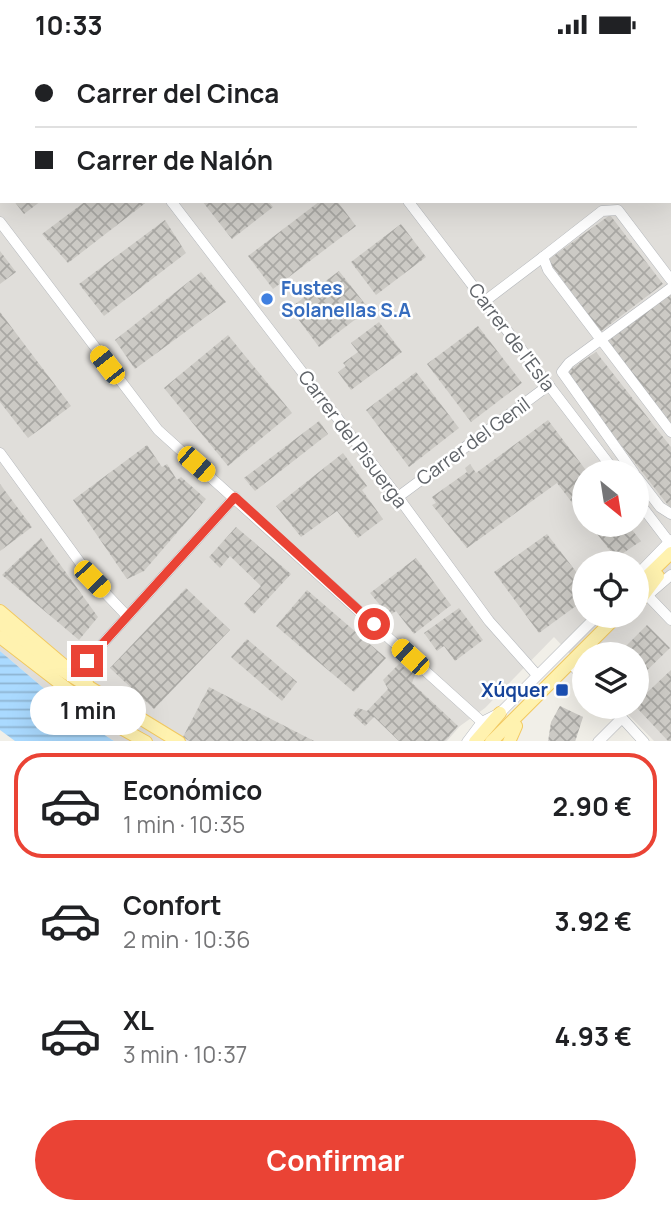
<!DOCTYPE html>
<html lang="es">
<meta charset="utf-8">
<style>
body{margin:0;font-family:Manrope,sans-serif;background:#f6f6f6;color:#202124;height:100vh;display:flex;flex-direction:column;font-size:26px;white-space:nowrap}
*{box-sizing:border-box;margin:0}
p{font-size:23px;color:#757577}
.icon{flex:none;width:38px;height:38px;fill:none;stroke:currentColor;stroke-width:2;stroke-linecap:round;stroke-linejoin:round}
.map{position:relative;height:692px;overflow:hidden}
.drawer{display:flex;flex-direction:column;background:#fff;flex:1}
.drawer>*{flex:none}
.banner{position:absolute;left:0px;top:0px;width:672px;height:154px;box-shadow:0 7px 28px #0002;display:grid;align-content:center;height:154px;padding:0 35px;background:#fff}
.needle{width:46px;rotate:150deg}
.controls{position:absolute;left:572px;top:411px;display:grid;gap:14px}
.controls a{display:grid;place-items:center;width:77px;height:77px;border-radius:50%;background:#fff;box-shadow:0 7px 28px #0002;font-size:35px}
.end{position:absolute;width:32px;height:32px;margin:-16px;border:9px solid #ea4335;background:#fff;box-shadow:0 0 0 4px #fff}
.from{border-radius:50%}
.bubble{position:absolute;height:49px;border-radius:24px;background:#fff;box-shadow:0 7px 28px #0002;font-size:23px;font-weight:700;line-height:49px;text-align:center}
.car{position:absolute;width:21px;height:42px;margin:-21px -10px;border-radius:9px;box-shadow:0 0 5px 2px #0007;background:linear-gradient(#f5c518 24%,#345 0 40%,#f5c518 0 76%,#345 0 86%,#f5c518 0)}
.banner b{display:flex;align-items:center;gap:24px;height:66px;font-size:26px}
.banner b+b{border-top:2px solid #e0e0e0}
.banner i{width:18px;height:18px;background:#202124}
ul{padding:12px 0 0;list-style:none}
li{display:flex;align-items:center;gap:21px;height:105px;margin:0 14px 10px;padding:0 21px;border:4px solid transparent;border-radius:28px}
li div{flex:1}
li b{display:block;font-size:26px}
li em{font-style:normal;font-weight:700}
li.active{border-color:#ea4335}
li>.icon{width:63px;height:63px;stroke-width:1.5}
.primary-button{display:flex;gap:14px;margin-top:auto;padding:14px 35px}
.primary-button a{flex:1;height:80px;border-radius:42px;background:#ea4335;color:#fff;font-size:28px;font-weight:700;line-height:80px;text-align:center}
.status{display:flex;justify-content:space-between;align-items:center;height:49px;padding:0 35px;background:#fff;direction:ltr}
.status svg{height:19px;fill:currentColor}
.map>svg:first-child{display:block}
.industrial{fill:#e0deda;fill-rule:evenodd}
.water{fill:url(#water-rules)}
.building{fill:url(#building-cross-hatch)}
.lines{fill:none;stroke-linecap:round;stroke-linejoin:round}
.minor-casing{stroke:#b5b8bc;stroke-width:11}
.major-casing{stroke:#f2c960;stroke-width:14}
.minor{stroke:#fff;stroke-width:10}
.major{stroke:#fff2af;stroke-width:12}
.route{stroke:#ea4335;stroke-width:9}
.shop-dot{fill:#3f7fe0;stroke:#fff;stroke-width:2.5}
.transit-dot{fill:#1a4fb4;stroke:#fff;stroke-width:2.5}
.labels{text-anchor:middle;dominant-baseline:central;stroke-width:5;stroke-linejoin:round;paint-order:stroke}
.shop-label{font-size:19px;font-weight:bold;fill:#366cbe;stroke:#fff;text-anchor:start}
.street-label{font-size:19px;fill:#5f6368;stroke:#fff}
.transit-label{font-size:19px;font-weight:bold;fill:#164399;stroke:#fff;text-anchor:end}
</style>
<div class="status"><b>10:33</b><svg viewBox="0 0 49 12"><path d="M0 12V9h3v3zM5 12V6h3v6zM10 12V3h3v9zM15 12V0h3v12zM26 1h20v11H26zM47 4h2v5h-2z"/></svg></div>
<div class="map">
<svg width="671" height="693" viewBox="0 0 671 693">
<defs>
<pattern id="water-rules" width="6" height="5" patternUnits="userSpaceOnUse" patternTransform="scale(1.75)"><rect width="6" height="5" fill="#aadaff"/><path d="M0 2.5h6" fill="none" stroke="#8eb4d2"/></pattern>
<pattern id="building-cross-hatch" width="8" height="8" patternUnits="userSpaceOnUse" patternTransform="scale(1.75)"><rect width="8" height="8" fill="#cccac5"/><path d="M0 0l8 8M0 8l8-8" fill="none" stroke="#a9a8a4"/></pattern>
</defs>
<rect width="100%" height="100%" fill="#f1efe8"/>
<path class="industrial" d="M0,0H671V692H654L621,658H637V606H584V620L554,588L485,659L460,677L446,693L114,692L81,671L0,602ZM2,2H670V152H2ZM584,424H637V476H584ZM584,514H637V567H584Z"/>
<polygon class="water" points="0,602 81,671 114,692 15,692 0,681"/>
<g class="building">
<polygon points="14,152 41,152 24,165"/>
<polygon points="86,152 148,152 68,214 42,185"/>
<polygon points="202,152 268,152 273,158 232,190"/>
<polygon points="320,152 337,152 356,177 273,240 248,207"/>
<polygon points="610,166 663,235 600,283 548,211"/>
<polygon points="165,171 186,204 104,267 79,235"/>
<polygon points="401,175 426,208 376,246 351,213"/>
<polygon points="0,202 16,223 0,235"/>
<polygon points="339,222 369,260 319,298 290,259"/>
<polygon points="201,223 226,253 135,320 115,291"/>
<polygon points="671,245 671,378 605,292"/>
<polygon points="0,263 71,357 28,389 0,353"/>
<polygon points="379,273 402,303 351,341 338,323 346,317 343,314 358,303 351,294"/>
<polygon points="478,277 522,334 471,373 427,315"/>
<polygon points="228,286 292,364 228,417 164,339"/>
<polygon points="596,303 671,398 671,460 565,324"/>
<polygon points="416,323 459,379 409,418 366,361"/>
<polygon points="548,371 588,424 584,424 584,469 557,434 467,499 432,456 436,454 432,448 467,423 465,419 470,415 476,424"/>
<polygon points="319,372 328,385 255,442 244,429"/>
<polygon points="147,396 162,418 167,415 177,431 181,428 206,450 144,522 127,530 73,451"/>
<polygon points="343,404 367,437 362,441 383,470 358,489 337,462 301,488 276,457"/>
<polygon points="0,435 32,478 0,502"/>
<polygon points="590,476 628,476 641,492 616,509"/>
<polygon points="236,478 291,525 254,565 244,555 261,537 230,507 220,519 209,508"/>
<polygon points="547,485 584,533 584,551 539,584 494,523"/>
<polygon points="41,489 98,568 79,591 2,526"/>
<polygon points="416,509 451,556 414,585 396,562 389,567 370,544"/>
<polygon points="186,539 230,581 154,660 110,619"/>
<polygon points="307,541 386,609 354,643 276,577"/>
<polygon points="459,559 483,591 455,612 444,597 437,602 424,584"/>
<polygon points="647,576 670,599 637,631 637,606 617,606"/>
<polygon points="247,590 297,633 282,652 231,608"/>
<polygon points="399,615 415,626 412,634 458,677 444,693 400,693 374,668 365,677 353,666 358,659 367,662 388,640 383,631"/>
<polygon points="671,621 671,693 669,693 637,659 637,653"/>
<polygon points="209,638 316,693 191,693 183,688"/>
<polygon points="560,657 583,668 575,693 548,693 551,673"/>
</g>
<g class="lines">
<defs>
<g id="minor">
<polyline points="59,0 60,2"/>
<polyline points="292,0 293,2"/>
<polyline points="556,0 557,2"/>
<polyline points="622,0 624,2"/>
<polyline points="654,2 656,0"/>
<polyline points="670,119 671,120"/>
<polyline points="670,147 671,148"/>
<polyline points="171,152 398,448 489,572 537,626"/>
<polyline points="408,152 616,424"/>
<polyline points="0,173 158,381 482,673"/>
<polyline points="671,231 618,161 602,162 543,208 548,221 671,383"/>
<polyline points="485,252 543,208"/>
<polyline points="0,404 92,530 127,567"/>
<polyline points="634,424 562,323 569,314 671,239"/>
<polyline points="637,428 660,458 671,465"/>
<polyline points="398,448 549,336"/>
<polyline points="637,451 669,493"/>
<polyline points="637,526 671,491"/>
<polyline points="649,548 671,571"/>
<polyline points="642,551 671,526"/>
<polyline points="87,612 235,448"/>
<polyline points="575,619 584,629"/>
<polyline points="612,658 644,693"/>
<polyline points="467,693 482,673 500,664 597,567"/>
<polyline points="598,693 622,669"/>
</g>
<g id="major">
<polyline points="637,537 671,504"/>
<polyline points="637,555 658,527"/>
<polyline points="0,562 67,619"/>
<polyline points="0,574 45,611 179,693"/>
<polyline points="0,588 110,673 146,693"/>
<polyline points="84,616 88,641"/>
<polyline points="475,693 500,664"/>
<polyline points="491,693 617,567"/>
<polyline points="509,693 516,677"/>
</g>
</defs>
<use href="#minor" class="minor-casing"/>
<use href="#major" class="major-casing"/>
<use href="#minor" class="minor"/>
<use href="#major" class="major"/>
</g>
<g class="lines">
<polyline class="route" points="87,612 235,448 374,575"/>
</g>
<circle class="shop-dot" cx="267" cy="250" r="7"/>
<rect class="transit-dot" x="555" y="634" width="14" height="14" rx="3.5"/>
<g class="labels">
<g class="shop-label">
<text x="281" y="239">Fustes<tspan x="281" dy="22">Solanellas S.A</tspan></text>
</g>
<g class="street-label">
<text transform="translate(512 288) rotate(53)">Carrer de l'Esla</text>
<text transform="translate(353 390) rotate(53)">Carrer del Pisuerga</text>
<text transform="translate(473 392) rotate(-36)">Carrer del Genil</text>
</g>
<g class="transit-label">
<text x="548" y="641">Xúquer</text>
</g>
</g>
</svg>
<div class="controls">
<a><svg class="needle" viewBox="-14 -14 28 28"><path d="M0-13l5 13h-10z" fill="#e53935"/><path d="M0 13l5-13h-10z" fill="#757577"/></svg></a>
<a><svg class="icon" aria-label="locate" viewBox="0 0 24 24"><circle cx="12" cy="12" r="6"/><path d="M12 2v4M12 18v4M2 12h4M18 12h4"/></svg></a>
<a><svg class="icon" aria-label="layers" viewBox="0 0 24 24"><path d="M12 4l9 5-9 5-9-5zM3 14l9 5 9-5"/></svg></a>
</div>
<i class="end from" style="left:374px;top:575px"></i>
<i class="end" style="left:87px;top:612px"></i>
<div class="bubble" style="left:30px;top:637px;width:116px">1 min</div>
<i class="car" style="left:107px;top:316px;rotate:322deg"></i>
<i class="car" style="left:196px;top:415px;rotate:131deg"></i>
<i class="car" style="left:92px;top:530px;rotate:136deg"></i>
<i class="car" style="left:410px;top:608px;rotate:312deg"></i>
<div class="banner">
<b><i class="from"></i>Carrer del Cinca</b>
<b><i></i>Carrer de Nalón</b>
</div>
</div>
<section class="drawer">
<ul>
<li class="active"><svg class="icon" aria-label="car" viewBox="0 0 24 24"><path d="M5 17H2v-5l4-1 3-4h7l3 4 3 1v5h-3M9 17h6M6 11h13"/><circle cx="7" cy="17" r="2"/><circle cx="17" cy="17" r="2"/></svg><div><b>Económico</b><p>1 min · 10:35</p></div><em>2.90 €</em></li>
<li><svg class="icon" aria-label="car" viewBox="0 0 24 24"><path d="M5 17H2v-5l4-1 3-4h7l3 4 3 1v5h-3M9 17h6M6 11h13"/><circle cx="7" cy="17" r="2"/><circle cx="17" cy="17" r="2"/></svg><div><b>Confort</b><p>2 min · 10:36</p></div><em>3.92 €</em></li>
<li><svg class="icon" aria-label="car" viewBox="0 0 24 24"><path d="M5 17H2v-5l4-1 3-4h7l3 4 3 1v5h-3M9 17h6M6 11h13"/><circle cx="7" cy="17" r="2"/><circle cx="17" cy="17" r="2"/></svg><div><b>XL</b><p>3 min · 10:37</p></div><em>4.93 €</em></li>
</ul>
<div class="primary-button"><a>Confirmar</a></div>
</section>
